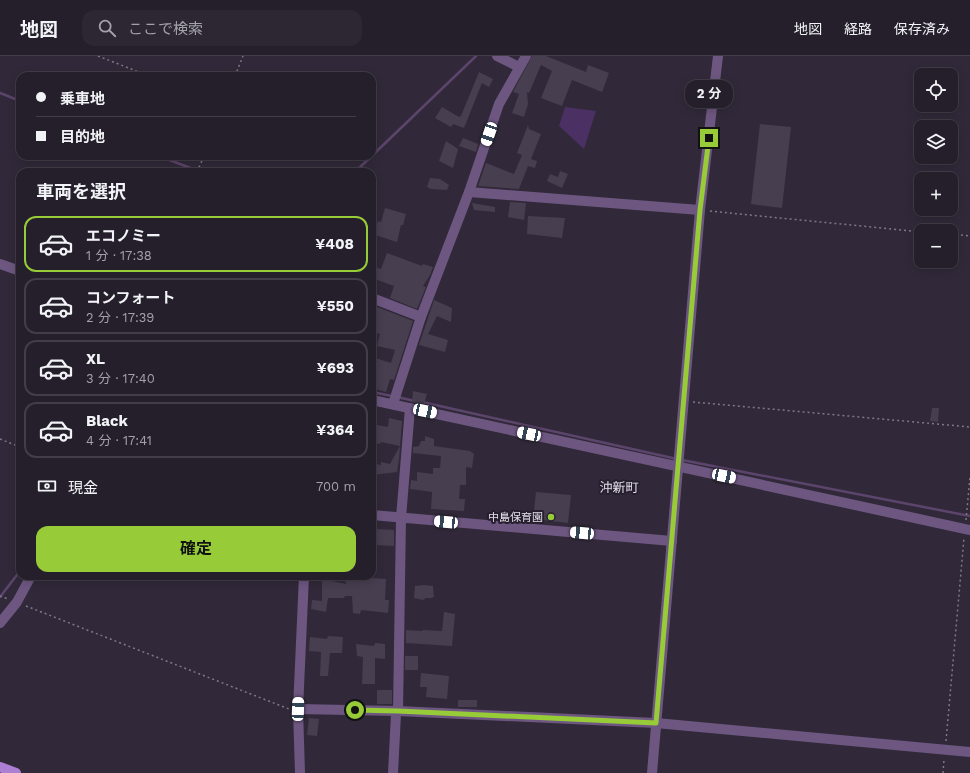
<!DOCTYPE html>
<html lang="ja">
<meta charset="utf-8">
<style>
body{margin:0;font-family:"Work Sans","Noto Sans JP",sans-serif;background:#2d2733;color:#f1f3f6;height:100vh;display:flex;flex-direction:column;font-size:15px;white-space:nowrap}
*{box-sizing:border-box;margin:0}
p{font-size:13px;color:#a3a2a9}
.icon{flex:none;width:22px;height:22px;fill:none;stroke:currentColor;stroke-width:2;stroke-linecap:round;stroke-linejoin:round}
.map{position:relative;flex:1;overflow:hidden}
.details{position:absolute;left:16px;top:112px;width:360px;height:412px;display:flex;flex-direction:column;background:#251f2b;border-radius:12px;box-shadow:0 2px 10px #0003,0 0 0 1px #423d47}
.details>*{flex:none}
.banner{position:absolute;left:16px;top:16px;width:360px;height:88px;border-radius:12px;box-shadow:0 2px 10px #0003,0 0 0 1px #423d47;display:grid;align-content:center;height:88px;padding:0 20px;background:#251f2b}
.controls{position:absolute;left:914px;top:12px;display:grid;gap:8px}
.controls a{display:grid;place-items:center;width:44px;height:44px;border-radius:8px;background:#251f2b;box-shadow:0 2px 10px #0003,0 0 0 1px #423d47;font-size:20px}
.end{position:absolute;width:18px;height:18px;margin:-9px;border:5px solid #97cc38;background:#111;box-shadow:0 0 0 2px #111}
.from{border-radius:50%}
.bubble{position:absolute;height:28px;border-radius:12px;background:#251f2b;box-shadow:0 2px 10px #0003,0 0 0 1px #423d47;font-size:13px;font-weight:700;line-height:28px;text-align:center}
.car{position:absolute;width:12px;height:24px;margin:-12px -6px;border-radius:5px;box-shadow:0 0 3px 1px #0007;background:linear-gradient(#fff 24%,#345 0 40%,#fff 0 76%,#345 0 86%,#fff 0)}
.banner b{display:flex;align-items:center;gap:14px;height:38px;font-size:15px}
.banner b+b{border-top:1px solid #423d47}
.banner i{width:10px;height:10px;background:#f1f3f6}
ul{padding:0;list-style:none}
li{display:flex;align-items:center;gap:12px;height:56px;margin:0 8px 6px;padding:0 12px;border:2px solid #423d47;border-radius:12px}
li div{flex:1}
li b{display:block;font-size:15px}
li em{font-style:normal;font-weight:700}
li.active{border-color:#97cc38}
li>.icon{width:36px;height:36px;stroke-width:1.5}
h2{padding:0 20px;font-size:18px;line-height:48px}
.pay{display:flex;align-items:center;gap:10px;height:44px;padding:0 20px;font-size:15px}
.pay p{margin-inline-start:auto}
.primary-button{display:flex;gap:8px;margin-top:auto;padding:8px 20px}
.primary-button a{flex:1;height:46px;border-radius:12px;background:#97cc38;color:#111;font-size:16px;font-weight:700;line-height:46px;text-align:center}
header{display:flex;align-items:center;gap:24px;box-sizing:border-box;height:56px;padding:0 20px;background:#251f2b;border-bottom:1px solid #423d47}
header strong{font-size:19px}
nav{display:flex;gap:22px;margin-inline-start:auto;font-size:14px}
.search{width:280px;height:36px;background:#2d2733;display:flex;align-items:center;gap:10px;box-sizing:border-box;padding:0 14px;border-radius:12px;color:#a3a2a9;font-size:15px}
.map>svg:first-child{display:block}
.green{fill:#4b3063}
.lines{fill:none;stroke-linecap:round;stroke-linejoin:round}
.stream{stroke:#5c456c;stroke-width:2.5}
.building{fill:#473e50}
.path{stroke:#7f7986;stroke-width:1.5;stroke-dasharray:2 3;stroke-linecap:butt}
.minor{stroke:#6d5781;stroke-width:10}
.major{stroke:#ac7ed4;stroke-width:10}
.route{stroke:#97cc38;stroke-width:5}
.poi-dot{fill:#97cc38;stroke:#271f2f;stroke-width:1.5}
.labels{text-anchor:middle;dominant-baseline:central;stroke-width:4;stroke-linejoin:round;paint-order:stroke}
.poi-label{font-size:11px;fill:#e3dee8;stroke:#271f2f;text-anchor:end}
.quarter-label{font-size:13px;fill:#e3dee8;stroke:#271f2f}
</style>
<header>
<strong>地図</strong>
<div class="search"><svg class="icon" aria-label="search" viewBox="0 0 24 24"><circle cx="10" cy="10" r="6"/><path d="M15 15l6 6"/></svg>ここで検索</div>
<nav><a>地図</a><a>経路</a><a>保存済み</a></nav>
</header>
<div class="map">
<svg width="970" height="717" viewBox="0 0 970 717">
<rect width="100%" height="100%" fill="#312939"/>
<polygon class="green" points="565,51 596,55 584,93 559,70"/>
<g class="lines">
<g class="stream">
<polyline points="0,37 20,45"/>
<polyline points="159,100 201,116"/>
<polyline points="355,116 476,0"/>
<polyline points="372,336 392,340"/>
<polyline points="397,341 415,345"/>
<polyline points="422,346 677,403"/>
<polyline points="682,404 970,460"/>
<polyline points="0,541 20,515"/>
</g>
</g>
<g class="building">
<polygon points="532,0 546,0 586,16 588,9 609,17 602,36 572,24 562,50 541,42 552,15 541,9 529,37 527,36 528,48 524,61 512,57 519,38 513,36"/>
<polygon points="479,16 493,23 489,31 482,27 464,72 453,68 451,71 435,62 442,51 459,61 461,60"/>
<polygon points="760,68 791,71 782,152 751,148"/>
<polygon points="528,69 529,73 541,78 531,103 537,105 535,112 528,110 519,133 478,130 486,107 514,118 522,99 517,97"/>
<polygon points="463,82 478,88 476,96 459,90"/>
<polygon points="446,85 458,93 453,112 439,105"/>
<polygon points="560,115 568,118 562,132 547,125 550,118 558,121"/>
<polygon points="430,122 440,123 449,129 447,134 431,133 427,131"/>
<polygon points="510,146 526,147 524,164 508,161"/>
<polygon points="472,147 495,151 495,156 474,154"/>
<polygon points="385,152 406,158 403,169 401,169 397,186 372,178 372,164 378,167 378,165 381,166"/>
<polygon points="528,160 565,162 562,182 527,178"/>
<polygon points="387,197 422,210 423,208 433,211 430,219 423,230 426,231 417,253 390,242 394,230 372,222 372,210 381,213"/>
<polygon points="434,244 452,252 451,266 437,260 428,278 448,284 445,296 419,289"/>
<polygon points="372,249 413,265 394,324 390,323 386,336 372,332 372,301 391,307 395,294 377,290 380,278 372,276"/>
<polygon points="413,335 427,338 424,348 412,346"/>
<polygon points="932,352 939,352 938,366 930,365"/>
<polygon points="389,362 402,365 399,403 397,416 372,419 372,407 381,409 381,406 390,408 400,390 381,386 380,388 372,387 372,368 388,371"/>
<polygon points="425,380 434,383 434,390 470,395 474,398 472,412 466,411 466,429 460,429 459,443 465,443 464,455 431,453 432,436 410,433 411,424 417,425 417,416 433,418 433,412 440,412 441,400 413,397 413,391 419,390 421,385 425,385"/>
<polygon points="536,436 571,439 568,467 533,463"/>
<polygon points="377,473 394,474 394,490 376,489"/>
<polygon points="372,522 386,523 385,544 389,544 388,557 361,554 360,558 353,557 352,540 345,540 344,542 328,542 326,556 311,553 312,544 322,545 322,523 346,528 345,524"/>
<polygon points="424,529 433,530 434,541 431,542 426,542 423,544 414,542 415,530"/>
<polygon points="444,556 455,558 452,590 406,587 406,574 422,575 423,574 442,575"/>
<polygon points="328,580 343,581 342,597 330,597 328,620 320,620 321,596 309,595 310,581 327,583"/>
<polygon points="375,587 385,588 385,603 375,602 375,628 362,628 363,601 357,600 356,588 374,590"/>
<rect x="405" y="600" width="13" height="14"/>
<polygon points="421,617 449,620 447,643 426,641 427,631 420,631"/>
<rect x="377" y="634" width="15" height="14"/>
<rect x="458" y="644" width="19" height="7"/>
<polygon points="309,662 319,663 317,680 307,679"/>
</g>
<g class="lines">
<g class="path">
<polyline points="98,0 149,20"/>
<polyline points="235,20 243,0"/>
<polyline points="350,100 363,105"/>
<polyline points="197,116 204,100"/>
<polyline points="710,155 921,176"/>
<polyline points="951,178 970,180"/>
<polyline points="693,346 970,371"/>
<polyline points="0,383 20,391"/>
<polyline points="966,464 970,421"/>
<polyline points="0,540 8,543"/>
<polyline points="26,550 289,653"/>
<polyline points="946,685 964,482"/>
<polyline points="943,717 944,703"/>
</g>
<g class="minor">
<polyline points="497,0 519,11"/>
<polyline points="469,136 700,154"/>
<polyline points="0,208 20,215"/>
<polyline points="372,242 421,261"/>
<polyline points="372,344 970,474"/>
<polyline points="393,348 421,261 469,136 499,48 526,0"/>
<polyline points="372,459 672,485"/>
<polyline points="0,567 17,546 31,520"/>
<polyline points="298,653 398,655 656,667 970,696"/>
<polyline points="300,717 298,653 304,520"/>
<polyline points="393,717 396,658 398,655 401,462 410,352"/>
<polyline points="652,717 700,154 718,0"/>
</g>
<polyline class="major" points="0,711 16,717"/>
</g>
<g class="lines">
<polyline class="route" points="355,654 398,655 656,667 700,154 709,82"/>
</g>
<circle class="poi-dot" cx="551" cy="461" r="4"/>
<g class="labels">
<g class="poi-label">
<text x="543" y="461">中島保育園</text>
</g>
<g class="quarter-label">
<text x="619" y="431">沖新町</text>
</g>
</g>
</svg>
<div class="controls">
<a><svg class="icon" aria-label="locate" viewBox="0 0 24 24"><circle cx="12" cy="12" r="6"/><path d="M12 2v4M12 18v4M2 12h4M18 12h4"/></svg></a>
<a><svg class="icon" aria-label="layers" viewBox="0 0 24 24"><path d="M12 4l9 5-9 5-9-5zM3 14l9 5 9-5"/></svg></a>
<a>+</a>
<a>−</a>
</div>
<i class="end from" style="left:355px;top:654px"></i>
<i class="end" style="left:709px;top:82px"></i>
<div class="bubble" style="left:685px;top:24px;width:48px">2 分</div>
<i class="car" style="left:489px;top:78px;rotate:199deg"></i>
<i class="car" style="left:425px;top:355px;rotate:102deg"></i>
<i class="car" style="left:529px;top:378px;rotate:282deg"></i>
<i class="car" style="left:724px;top:420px;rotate:102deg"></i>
<i class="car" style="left:446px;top:466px;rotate:275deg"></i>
<i class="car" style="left:582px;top:477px;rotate:275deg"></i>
<i class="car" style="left:298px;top:653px;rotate:2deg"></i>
<div class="banner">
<b><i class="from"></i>乗車地</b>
<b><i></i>目的地</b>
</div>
<section class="details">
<h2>車両を選択</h2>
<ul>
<li class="active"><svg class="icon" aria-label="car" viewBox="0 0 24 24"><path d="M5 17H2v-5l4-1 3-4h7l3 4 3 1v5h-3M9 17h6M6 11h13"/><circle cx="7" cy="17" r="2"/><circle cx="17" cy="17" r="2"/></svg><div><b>エコノミー</b><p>1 分 · 17:38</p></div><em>¥408</em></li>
<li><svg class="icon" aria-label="car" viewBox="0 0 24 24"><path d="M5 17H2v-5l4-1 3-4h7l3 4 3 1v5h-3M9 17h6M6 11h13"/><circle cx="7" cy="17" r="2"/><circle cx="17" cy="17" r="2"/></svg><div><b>コンフォート</b><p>2 分 · 17:39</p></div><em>¥550</em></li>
<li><svg class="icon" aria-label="car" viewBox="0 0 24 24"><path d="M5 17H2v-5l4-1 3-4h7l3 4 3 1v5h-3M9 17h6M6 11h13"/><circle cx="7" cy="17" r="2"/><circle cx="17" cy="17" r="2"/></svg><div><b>XL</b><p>3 分 · 17:40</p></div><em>¥693</em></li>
<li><svg class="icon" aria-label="car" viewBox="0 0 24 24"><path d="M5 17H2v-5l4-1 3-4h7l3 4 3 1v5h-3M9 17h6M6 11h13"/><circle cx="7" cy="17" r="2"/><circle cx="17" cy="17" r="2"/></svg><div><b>Black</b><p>4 分 · 17:41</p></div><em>¥364</em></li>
</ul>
<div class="pay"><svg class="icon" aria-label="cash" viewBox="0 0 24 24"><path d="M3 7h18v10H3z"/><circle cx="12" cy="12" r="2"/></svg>現金<p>700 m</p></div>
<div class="primary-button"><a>確定</a></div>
</section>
</div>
